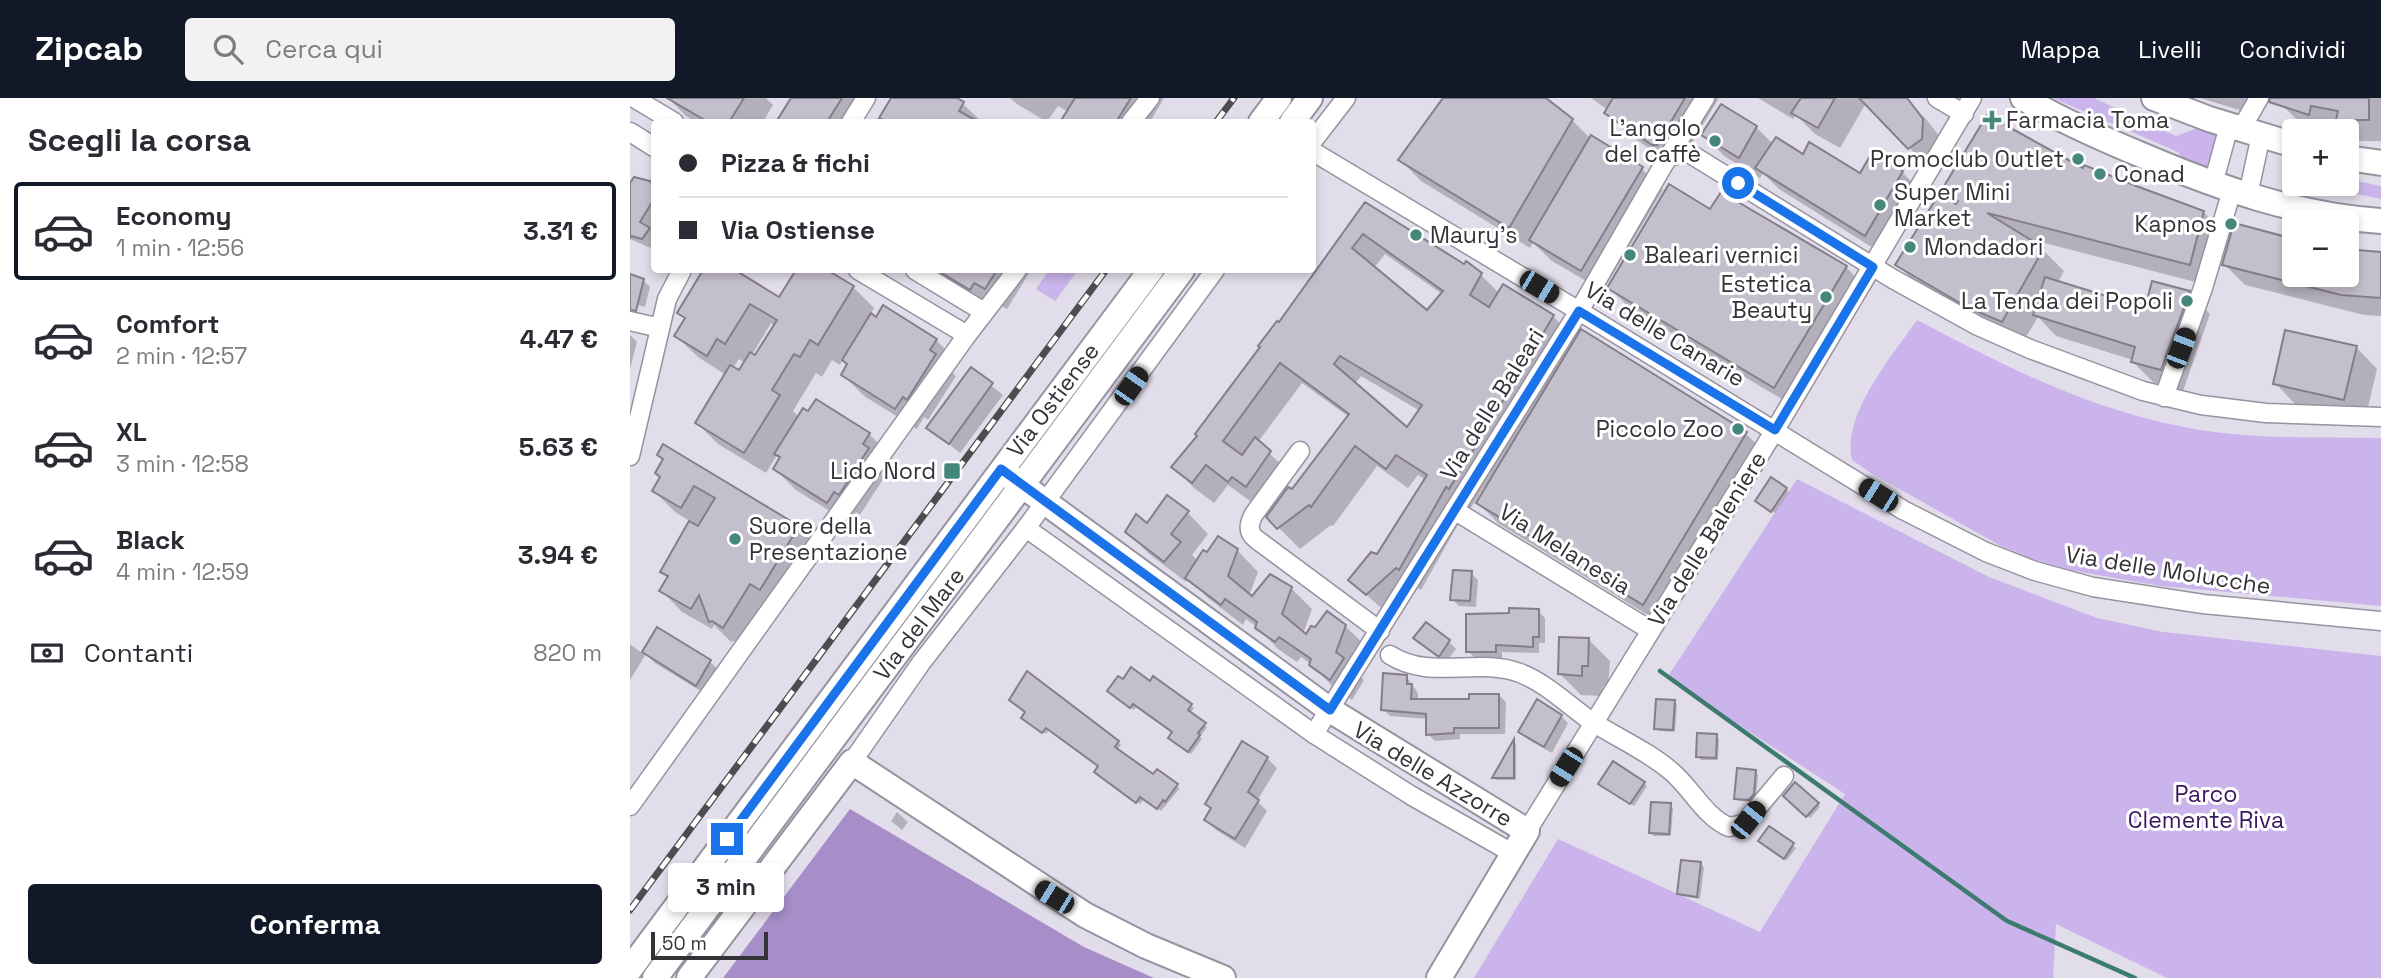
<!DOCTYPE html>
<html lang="it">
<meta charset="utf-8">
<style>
body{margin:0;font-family:"Space Grotesk",sans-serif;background:#f2f2f3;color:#2b2b33;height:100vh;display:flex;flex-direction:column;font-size:26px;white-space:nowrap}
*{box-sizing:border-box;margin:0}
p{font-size:23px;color:#7c7c81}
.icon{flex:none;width:38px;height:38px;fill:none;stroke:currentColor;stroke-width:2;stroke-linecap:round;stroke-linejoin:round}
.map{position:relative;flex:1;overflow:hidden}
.side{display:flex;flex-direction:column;background:#fff;width:630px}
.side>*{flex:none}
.hud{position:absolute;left:21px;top:21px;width:665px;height:154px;border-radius:7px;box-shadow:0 4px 10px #0003;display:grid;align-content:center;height:154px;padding:0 28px;background:#fff}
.fabs{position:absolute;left:1652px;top:21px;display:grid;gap:14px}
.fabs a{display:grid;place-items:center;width:77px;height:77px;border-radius:7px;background:#fff;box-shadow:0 4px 10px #0003;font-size:35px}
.scale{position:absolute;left:21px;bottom:18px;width:117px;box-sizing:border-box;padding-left:7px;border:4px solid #343237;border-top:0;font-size:19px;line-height:24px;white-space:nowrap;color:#343237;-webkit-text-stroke:5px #fff;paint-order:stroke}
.end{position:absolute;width:32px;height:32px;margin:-16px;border:9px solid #1a73e8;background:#fff;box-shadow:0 0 0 4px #fff}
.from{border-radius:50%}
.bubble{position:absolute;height:49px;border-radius:7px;background:#fff;box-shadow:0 4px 10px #0003;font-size:23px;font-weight:600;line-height:49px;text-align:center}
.car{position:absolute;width:21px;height:42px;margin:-21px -10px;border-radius:9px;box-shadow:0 0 5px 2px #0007;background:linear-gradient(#222 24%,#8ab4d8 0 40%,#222 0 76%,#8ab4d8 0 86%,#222 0)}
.hud b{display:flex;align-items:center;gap:24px;height:66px;font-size:26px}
.hud b+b{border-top:2px solid #e1e1e2}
.hud i{width:18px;height:18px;background:#2b2b33}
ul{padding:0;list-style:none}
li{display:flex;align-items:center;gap:21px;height:98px;margin:0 14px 10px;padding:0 14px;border:4px solid transparent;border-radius:7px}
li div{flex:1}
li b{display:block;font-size:26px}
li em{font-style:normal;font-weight:600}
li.selected{border-color:#111827}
li>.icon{width:63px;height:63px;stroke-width:1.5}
h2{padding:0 28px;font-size:32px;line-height:84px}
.pay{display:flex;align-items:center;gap:18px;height:77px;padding:0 28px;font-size:26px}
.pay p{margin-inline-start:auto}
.primary-button{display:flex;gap:14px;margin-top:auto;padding:14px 28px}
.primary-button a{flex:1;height:80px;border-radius:7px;background:#111827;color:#fff;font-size:28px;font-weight:600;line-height:80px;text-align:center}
header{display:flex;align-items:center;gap:42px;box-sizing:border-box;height:98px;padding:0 35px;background:#111827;color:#fff}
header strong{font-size:33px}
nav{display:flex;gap:38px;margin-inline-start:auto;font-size:24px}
.search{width:490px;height:63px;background:#f2f2f3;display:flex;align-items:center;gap:18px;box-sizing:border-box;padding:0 24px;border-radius:7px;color:#7c7c81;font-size:26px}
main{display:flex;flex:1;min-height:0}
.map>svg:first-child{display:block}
.green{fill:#cab4eb}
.forest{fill:#a78ec9}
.shadow{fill:#0003;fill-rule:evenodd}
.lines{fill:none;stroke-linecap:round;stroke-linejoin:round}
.stream{stroke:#3d7b70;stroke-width:4.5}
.building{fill:#c4bfcc;stroke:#837e8a;stroke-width:2;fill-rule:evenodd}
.street-casing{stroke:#97929f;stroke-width:21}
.secondary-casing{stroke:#97929f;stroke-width:28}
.street{stroke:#fff;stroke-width:18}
.secondary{stroke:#fff;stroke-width:24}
.rail-casing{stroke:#4e4b51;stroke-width:7}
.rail{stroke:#fff;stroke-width:4.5;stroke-dasharray:13;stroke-linecap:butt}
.route{stroke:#1a73e8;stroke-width:9}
.poi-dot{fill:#45887b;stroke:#fff;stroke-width:2.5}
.labels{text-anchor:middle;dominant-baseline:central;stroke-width:6;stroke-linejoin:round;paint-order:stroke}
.poi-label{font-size:23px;fill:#343237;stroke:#fff;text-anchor:start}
.street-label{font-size:23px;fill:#343237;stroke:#fff}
.park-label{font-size:23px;fill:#3a165c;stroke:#fff}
</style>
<header>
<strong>Zipcab</strong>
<div class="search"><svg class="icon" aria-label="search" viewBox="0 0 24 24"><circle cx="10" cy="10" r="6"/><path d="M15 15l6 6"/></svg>Cerca qui</div>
<nav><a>Mappa</a><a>Livelli</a><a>Condividi</a></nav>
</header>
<main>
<section class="side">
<h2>Scegli la corsa</h2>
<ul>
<li class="selected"><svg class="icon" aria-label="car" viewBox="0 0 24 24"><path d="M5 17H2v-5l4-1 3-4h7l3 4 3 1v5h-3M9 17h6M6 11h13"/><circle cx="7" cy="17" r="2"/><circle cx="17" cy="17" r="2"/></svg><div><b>Economy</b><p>1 min · 12:56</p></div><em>3.31 €</em></li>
<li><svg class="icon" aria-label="car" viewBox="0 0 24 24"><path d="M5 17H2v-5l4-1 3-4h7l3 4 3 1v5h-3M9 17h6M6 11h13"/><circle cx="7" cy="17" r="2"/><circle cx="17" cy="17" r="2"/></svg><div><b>Comfort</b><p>2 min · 12:57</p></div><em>4.47 €</em></li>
<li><svg class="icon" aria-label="car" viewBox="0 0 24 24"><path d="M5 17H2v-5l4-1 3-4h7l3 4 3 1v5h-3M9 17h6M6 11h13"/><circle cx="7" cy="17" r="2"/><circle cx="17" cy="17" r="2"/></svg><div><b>XL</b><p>3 min · 12:58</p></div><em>5.63 €</em></li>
<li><svg class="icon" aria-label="car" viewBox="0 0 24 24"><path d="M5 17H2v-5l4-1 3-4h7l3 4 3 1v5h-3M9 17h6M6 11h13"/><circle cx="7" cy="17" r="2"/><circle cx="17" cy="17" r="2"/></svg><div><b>Black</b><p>4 min · 12:59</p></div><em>3.94 €</em></li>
</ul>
<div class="pay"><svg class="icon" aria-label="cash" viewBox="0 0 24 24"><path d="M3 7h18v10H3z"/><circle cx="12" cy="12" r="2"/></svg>Contanti<p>820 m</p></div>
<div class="primary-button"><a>Conferma</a></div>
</section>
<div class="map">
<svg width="1751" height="880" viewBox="0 0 1751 880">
<rect width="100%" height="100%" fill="#e2ddea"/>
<g class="green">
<polygon points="1423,0 1464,0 1546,38 1568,30 1584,35 1586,39 1577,72 1558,69 1548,54"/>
<polygon points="1717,81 1751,88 1751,101 1677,86 1717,86"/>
<polygon points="419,172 448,172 425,203 406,191"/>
<path d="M1287,222C1375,268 1455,310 1554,329C1618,342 1686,339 1751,340V508L1531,488L1439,472L1406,462L1369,447L1241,375L1222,362C1211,317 1263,257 1287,222Z"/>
<polygon points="1167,381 1359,479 1467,520 1533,534 1751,558 1751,880 1537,880 1426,826 1423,880 844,880 928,741 1130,834 1215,696 1037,580"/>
</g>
<polygon class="forest" points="220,711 454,849 524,880 93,880"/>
<g class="shadow">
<polygon points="38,0 136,0 143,7 133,24 67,24 56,18"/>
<polygon points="163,0 245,0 231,24 148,24"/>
<polygon points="263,0 324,0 333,6 352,24 256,24 251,20"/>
<polygon points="380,0 534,0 520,24 433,24 439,14 428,8 417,24 387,6"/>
<polygon points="816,0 913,0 942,22 961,41 1012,71 1033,92 973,193 922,163 903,145 900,150 791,83 770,62"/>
<polygon points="961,0 1089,0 1048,68 1045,68 998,36 976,14 978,12"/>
<polygon points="1128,0 1275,0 1296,21 1314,44 1300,71 1236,5 1210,50 1185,36 1166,17 1163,21"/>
<polygon points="1570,0 1638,0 1629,18"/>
<polygon points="1654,0 1751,0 1751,43 1729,43 1718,32 1702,29 1701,33 1687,33 1673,28 1652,7"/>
<polygon points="1126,29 1143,46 1231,77 1272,74 1293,95 1256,158 1149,91 1133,75 1130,80 1094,58 1073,36"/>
<polygon points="1453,72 1573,114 1595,135 1581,188 1395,140 1413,152 1434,173 1428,184 1516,212 1559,195 1580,216 1553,293 1524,285 1503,264 1503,262 1426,238 1408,219 1393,244 1289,188 1268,167 1326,109"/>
<polygon points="19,85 24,90 24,129 21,134 24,137 23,151 0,141 0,89"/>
<path d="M736,106L851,177L869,195L923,218L944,240L927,268L930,270L952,234L1116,336L1137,356L1034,527L869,426L848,405L859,388L856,386L840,411L838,409L791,492L788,490L759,517L720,482L747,459L796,382L788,377L778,390L747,368L703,428L701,427L670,451L638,419L662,393L719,319L672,285L628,344L661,376L638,409L624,399L620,403L598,387L584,405L564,390L543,368L569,338ZM755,156L812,196L798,214L744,170ZM731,278L790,313L778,331L725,286Z"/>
<polygon points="1080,114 1216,169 1237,191 1165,309 1001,211 979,190"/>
<polygon points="1606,127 1664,142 1664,177 1717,177 1717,153 1751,156 1751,218 1734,217 1615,187 1594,166"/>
<path d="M75,172H101L150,201L168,172H193L223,189L244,210L240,217L306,242L327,263L321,273L326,278L298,322L294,319L287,331L234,298L213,277L219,267L213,261L210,267L202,262L192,279L186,275L163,313L169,319L239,336L260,357L254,367L259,372L230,417L226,414L219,425L166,392L145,371L151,361L147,357L136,375L88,346L67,325L96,277L68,259L46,238L56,222L49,215ZM141,225L145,228L126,260L122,257ZM109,261L115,265L109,274L103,270Z"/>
<polygon points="304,172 401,172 377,211 366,205 362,212 317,185"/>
<polygon points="0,178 13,182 20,189 15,209 0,205"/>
<polygon points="0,237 7,244 0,271"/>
<polygon points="1726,249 1747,271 1735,322 1666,307 1645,285"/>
<polygon points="341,271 373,297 330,355 299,330"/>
<polygon points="29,357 168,429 189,450 152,512 142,506 115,550 104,543 101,544 84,527 82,531 52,514 31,492 39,480 32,474 61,424 45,414 24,393 32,380 34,363"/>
<polygon points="1156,391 1159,394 1145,415 1130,405"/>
<polygon points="557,414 578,436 562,457 568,463 607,452 628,474 619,498 622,501 661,490 682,511 673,536 676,538 715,528 737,549 727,575 734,582 722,602 702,588 681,566 671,559 667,564 648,551 627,529 616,521 613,527 578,500 559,481 556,484 518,455 497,434"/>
<polygon points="841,475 848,482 846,509 829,508 822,501"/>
<polygon points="908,513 915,520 915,545 909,545 909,555 872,554 872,560 845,560 838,553 881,517"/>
<polygon points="28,531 80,564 91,574 77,597 25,565 16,556 0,582 0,546 13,556"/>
<polygon points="786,540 819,544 826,551 816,564"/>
<polygon points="959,542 980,563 978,589 973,588 972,598 951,597 929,575"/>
<polygon points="776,578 788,595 788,603 841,602 869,597 876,604 875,636 830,636 830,641 805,643 798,636 798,621 760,618 753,611"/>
<polygon points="524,580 561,608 564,610 560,616 577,629 570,639 572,641 561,656 543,643 544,634 507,607 504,612 482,596 493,583 520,585"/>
<polygon points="1044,604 1047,607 1045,634 1029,633 1026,630"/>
<polygon points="931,618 938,625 922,655 897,641 890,634"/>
<polygon points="396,623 488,644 491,647 487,652 523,679 550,690 531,713 514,701 510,706 469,677 470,668 419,631 416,636"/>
<polygon points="1086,638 1089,641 1088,662 1071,662 1068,659"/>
<polygon points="884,644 886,646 886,682 866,682 864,679"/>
<polygon points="637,660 647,670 627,703 637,713 615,750 586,732 576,722"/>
<polygon points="1125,674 1128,677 1126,700 1123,704 1109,703 1106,700"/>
<polygon points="1014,685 1017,688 1004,708 973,688"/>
<polygon points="1166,687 1190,709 1180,720 1155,698"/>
<polygon points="1040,707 1043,710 1041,738 1024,738 1021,735"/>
<polygon points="267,714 278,724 272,732 261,723"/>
<polygon points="1139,730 1166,750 1157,762 1133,746"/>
<polygon points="1071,766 1074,769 1070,801 1051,798 1048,795"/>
</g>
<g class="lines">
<polyline class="stream" points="1030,573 1377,823 1505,880"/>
</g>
<g class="building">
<polygon points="37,0 114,0 99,24 78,24"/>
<polygon points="161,0 212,0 197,24 146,24"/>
<polygon points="261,0 327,0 334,4 329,13 349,24 257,24 249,20"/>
<polygon points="445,0 501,0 486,24 430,24"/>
<polygon points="813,0 916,0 943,21 879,130 768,62"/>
<polygon points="983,0 1055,0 1027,47 1022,47 974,15"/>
<polygon points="1171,0 1205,0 1188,30 1161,15"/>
<polygon points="1229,0 1277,0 1293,21 1292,41 1278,51"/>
<polygon points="1640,0 1739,0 1739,22 1706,22 1708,13 1681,8 1679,17 1639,4"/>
<polygon points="1091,6 1127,28 1109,60 1071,37"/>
<polygon points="1357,17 1453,70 1454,67 1509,89 1574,113 1560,167 1357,115 1414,150 1372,224 1337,209 1265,167 1309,96 1326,106 1328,103 1314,88"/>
<polygon points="961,37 1013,69 951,173 899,142"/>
<polygon points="1146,39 1173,56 1179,44 1230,75 1243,53 1273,73 1235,138 1125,70"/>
<polygon points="4,79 20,83 24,89 24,101 10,124 20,130 12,141 1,138 0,140 0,85"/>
<polygon points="1039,86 1080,111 1091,94 1217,168 1144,290 977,190"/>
<path d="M735,104L834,166L836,163L852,175L840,197L859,209L873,186L924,217L839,359L819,391L816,389L769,472L766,470L736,497L718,482L741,454L747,456L797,377L766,357L756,371L725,348L681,409L679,407L647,431L636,419L658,389L662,391L719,316L650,265L593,343L612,357L625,339L641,353L616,389L602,379L598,384L576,367L562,385L541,369L567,338L565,336L630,249L628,248L647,223L649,224ZM733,136L813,193L797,212L722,150ZM710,258L792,307L777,329L704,266Z"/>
<polygon points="1604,125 1664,141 1664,177 1717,177 1717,151 1751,154 1751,200 1711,197 1592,167"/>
<polygon points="73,172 105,172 149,199 166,172 197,172 224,188 188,247 180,242 170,259 164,256 142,292 150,297 114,355 65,325 100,267 109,272 120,254 125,257 147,222 120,206 95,246 87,241 77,258 44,238 55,220 47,215"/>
<polygon points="307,172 367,172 355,191 344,185 340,192"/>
<polygon points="0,176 14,181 6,213 0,212"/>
<polygon points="1415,179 1515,210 1522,183 1560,193 1531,272 1501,264 1505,249 1403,217"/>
<polygon points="253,207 307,241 300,252 306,256 277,302 273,299 265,311 211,277 217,266 212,262 241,215 246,219"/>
<polygon points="951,231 1117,334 1013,507 846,405"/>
<polygon points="1655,232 1727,248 1714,302 1643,286"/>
<polygon points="341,269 363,285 319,346 296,330"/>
<polygon points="186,301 240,335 233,346 239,350 209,397 204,394 197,405 143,371 150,359 144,356 173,310 178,313"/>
<polygon points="33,346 169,428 130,492 120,486 93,530 82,523 79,524 69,497 61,511 29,493 38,478 30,474 59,423 68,428 85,400 64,388 51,410 22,393 30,379 25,375 33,361 27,357"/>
<polygon points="1141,379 1157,390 1141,414 1125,403"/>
<polygon points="537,397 559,413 541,436 551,444 534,464 495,434 506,416 517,425"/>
<polygon points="588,438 608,451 598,478 622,498 640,476 662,489 652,516 676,536 681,528 685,529 697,513 716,527 706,554 714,560 700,582 679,567 681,561 649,539 645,544 625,530 627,524 595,501 591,507 555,480 573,452 577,454"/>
<polygon points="823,472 842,473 840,503 820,502"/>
<polygon points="879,510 909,511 909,539 903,539 903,549 866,547 866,554 836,554 836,516 879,515"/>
<polygon points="796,524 820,542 809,559 783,540"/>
<polygon points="27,529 81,562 66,588 12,554"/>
<polygon points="929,539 959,540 958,568 952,568 952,578 928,576"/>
<polygon points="501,569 520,583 523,578 562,606 558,612 576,625 568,635 570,637 558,654 538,640 542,634 503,606 500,610 477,593 488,578 493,581"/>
<polygon points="397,573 489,643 485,649 523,676 527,671 548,686 535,704 533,702 527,711 510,699 506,705 464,674 468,668 416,630 412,635 391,620 395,614 379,602"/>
<polygon points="753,575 777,577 777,586 782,586 781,601 839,601 839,596 869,596 869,630 824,630 824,635 796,637 796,616 751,612"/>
<polygon points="907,601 932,617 914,649 888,634"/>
<polygon points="1026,601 1045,602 1043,632 1024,631"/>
<polygon points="1067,635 1087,636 1086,660 1066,659"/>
<polygon points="884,641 884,680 862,680"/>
<polygon points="612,643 638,659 618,694 629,702 605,741 574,722 581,710 575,706"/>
<polygon points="983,663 1015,684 1000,706 968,686"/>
<polygon points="1107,670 1126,672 1124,696 1119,702 1104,701"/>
<polygon points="1165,684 1189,705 1176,719 1153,698"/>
<polygon points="1021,704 1041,705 1039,736 1019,735"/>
<polygon points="1139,728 1164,745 1154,761 1128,743"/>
<polygon points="1051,762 1071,764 1067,799 1047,796"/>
</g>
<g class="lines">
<defs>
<g id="street">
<polyline points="4,0 44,24"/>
<polyline points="1307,0 1334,16"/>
<polyline points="221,24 236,0"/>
<polyline points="501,24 520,0"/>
<polyline points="1611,31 1629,0"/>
<polyline points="0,34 24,49"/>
<polyline points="682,44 716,0"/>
<polyline points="1046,47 1263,181 1348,228 1400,251 1513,293 1571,307 1636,315 1751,319"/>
<polyline points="682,53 959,219 1273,412 1356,454 1405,473 1463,489 1573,506 1751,523"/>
<polyline points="1583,86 1599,28"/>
<polyline points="1618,97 1631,37"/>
<polyline points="228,172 337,237"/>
<polyline points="285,172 354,214"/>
<polyline points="0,223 30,230"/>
<polyline points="1534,299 1573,190 1602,92"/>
<path d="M670,353L624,416C619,425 617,434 626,441L750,533"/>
<polyline points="0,358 37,201 52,172"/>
<polyline points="824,412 1020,532"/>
<polyline points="396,430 684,636 782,698 884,756"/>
<path d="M760,557C801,583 847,559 890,575C916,585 938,607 961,623C987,640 1018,653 1042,674C1062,691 1075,719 1099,729L1114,726L1154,678"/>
<polyline points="684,636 949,213 1031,71 1075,0"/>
<polyline points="222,664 291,565 396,430 585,172"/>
<polyline points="0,708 337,237 387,172"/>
<polyline points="897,733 1145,332 1342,0"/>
</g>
<g id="secondary">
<path d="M1393,0C1432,23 1473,41 1514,58C1589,90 1669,118 1751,123"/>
<polyline points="1524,0 1579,21 1664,47"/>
<polyline points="631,24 649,0"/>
<polyline points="662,24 680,0"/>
<polyline points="1717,60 1751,65"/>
<polyline points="378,377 700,612 897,733 809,880"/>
<polyline points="0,871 521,172"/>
<polyline points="25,880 552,172"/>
<polyline points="59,880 222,664 455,817 516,848 593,880"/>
</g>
</defs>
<use href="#street" class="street-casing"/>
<use href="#secondary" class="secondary-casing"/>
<use href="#street" class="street"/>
<use href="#secondary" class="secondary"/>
<defs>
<g id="rail">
<polyline points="586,24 604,0"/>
<polyline points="0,812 476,172"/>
</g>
</defs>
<use href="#rail" class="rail-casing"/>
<use href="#rail" class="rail"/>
</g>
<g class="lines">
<polyline class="route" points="97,741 371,371 700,612 949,213 1145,332 1243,169 1108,85"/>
</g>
<g class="poi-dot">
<path d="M1358.5 11.5h7v7h7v7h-7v7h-7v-7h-7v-7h7z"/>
<circle cx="1085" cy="43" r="7"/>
<circle cx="1448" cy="61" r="7"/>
<circle cx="1470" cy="76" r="7"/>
<circle cx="1250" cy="107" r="7"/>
<circle cx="1601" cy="126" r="7"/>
<circle cx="786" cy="137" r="7"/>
<circle cx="1280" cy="149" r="7"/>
<circle cx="1000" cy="157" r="7"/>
<circle cx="1196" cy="199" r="7"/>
<circle cx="1557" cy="203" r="7"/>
<circle cx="1108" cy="331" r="7"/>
<rect x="313" y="364" width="18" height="18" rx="3.5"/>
<circle cx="105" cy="441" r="7"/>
</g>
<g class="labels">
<g class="poi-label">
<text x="1376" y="22">Farmacia Toma</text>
<text x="1071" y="30" text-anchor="end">L'angolo<tspan x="1071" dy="26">del caffè</tspan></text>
<text x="1434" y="61" text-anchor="end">Promoclub Outlet</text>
<text x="1484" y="76">Conad</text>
<text x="1264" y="94">Super Mini<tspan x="1264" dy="26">Market</tspan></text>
<text x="1587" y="126" text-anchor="end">Kapnos</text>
<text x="800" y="137">Maury's</text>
<text x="1294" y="149">Mondadori</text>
<text x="1014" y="157">Baleari vernici</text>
<text x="1182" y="186" text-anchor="end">Estetica<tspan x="1182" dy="26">Beauty</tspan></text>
<text x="1543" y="203" text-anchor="end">La Tenda dei Popoli</text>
<text x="1094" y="331" text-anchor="end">Piccolo Zoo</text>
<text x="306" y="373" text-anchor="end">Lido Nord</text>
<text x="119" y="428">Suore della<tspan x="119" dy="26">Presentazione</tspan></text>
</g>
<g class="street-label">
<text transform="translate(1035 236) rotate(31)">Via delle Canarie</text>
<text transform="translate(423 302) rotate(-53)">Via Ostiense</text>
<text transform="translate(862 306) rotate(-58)">Via delle Baleari</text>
<text transform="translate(1077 441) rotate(-58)">Via delle Baleniere</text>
<text transform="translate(935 451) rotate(32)">Via Melanesia</text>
<text transform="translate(1538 472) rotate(9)">Via delle Molucche</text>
<text transform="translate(289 526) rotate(-53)">Via del Mare</text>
<text transform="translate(803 676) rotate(31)">Via delle Azzorre</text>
</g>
<g class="park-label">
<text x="1576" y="696">Parco<tspan x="1576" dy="26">Clemente Riva</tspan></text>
</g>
</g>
</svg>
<div class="fabs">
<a>+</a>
<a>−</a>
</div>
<div class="scale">50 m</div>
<i class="end from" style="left:1108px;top:85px"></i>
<i class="end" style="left:97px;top:741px"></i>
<div class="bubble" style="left:38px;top:765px;width:116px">3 min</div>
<i class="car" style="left:909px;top:189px;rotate:121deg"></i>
<i class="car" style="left:1551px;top:250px;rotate:21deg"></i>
<i class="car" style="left:501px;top:288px;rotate:35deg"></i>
<i class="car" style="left:1248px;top:397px;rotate:302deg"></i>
<i class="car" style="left:936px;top:669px;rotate:212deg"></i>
<i class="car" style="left:1118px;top:722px;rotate:39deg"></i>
<i class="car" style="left:424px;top:799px;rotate:302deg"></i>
<div class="hud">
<b><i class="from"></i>Pizza &amp; fichi</b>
<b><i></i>Via Ostiense</b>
</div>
</div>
</main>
